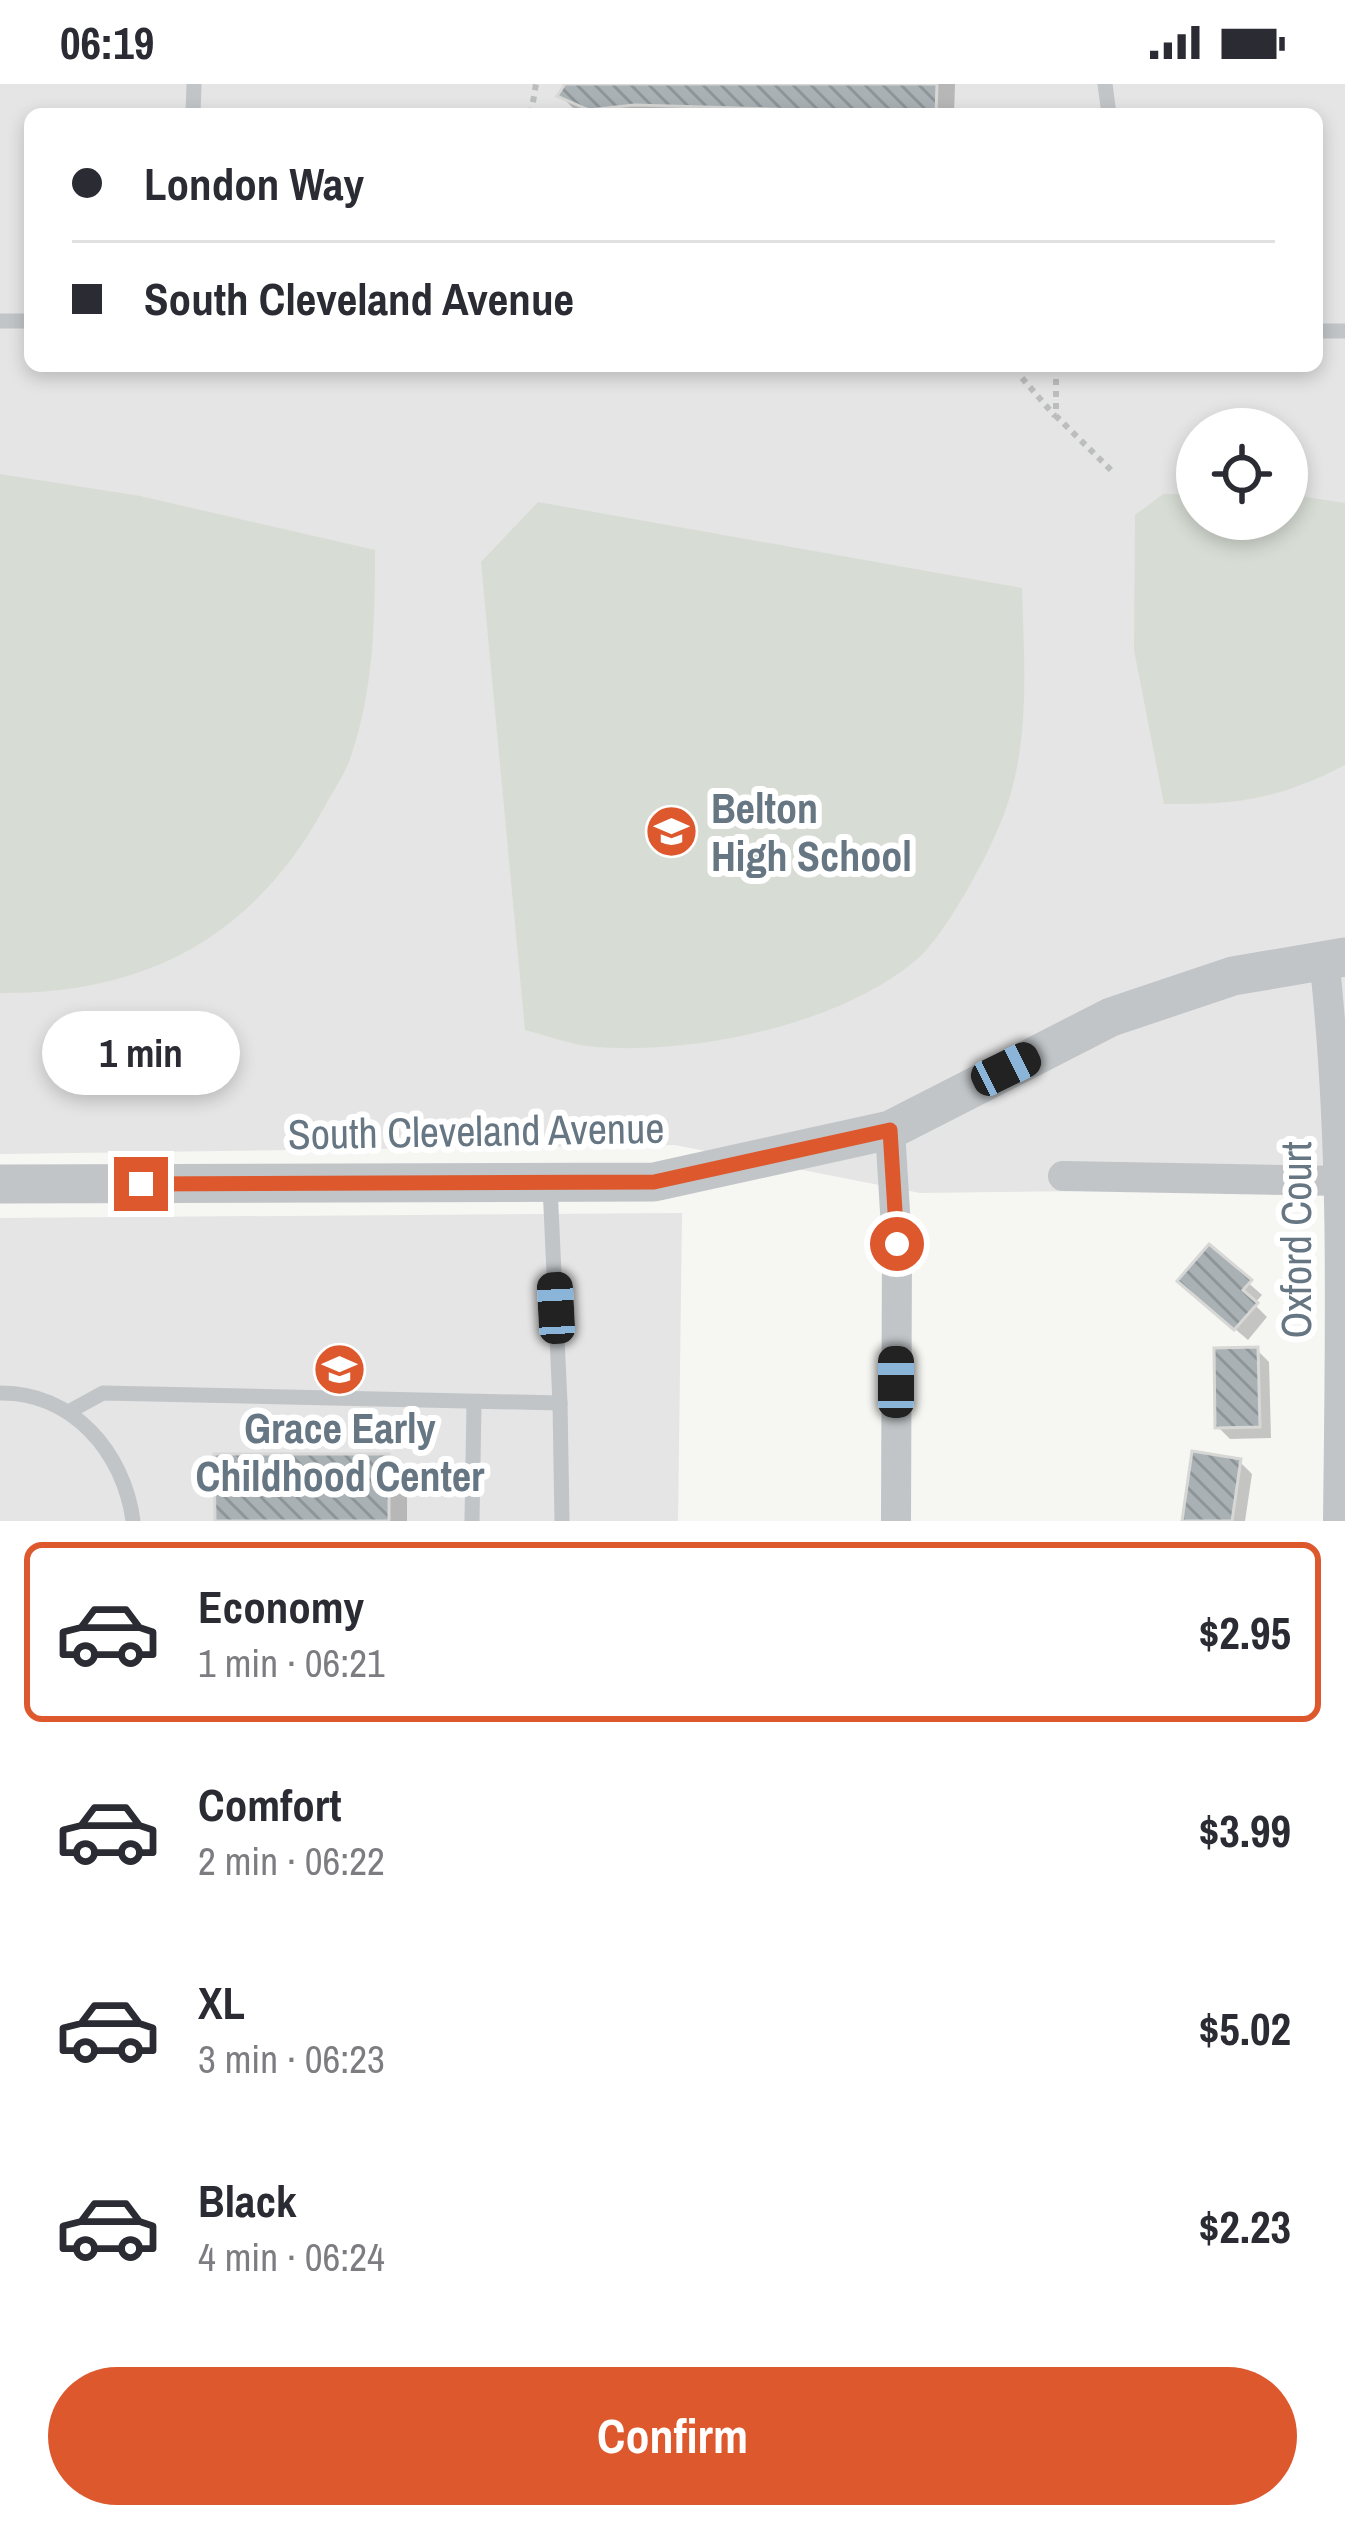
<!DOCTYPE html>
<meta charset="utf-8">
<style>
body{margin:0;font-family:"Archivo Narrow",sans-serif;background:#f7f7f7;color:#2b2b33;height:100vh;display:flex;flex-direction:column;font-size:45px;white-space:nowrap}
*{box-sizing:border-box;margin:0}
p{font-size:39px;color:#7c7c81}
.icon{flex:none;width:66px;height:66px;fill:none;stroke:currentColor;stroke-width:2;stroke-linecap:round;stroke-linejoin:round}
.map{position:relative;height:1437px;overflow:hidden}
.drawer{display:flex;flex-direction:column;background:#fff;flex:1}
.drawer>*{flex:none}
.banner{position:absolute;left:24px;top:24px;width:1299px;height:264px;border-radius:18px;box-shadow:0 6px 18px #0003;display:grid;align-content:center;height:264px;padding:0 48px;background:#fff}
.controls{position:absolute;left:1176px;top:324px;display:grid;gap:24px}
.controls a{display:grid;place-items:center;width:132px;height:132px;border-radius:50%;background:#fff;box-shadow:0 6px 18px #0003;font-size:60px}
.end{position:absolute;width:54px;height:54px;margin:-27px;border:15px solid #dd582c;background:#fff;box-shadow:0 0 0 6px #fff}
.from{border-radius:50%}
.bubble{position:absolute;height:84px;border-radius:42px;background:#fff;box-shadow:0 6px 18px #0003;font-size:39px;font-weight:700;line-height:84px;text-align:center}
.car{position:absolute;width:36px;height:72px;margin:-36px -18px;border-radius:15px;box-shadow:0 0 9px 3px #0007;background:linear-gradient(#222 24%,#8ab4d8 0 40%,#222 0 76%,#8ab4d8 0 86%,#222 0)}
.banner b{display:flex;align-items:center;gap:42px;height:114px;font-size:45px}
.banner b+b{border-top:3px solid #e1e1e2}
.banner i{width:30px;height:30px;background:#2b2b33}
ul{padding:21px 0 0;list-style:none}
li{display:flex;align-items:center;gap:36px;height:180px;margin:0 24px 18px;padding:0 24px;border:6px solid transparent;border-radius:18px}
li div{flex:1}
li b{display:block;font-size:45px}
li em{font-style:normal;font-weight:700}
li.selected{border-color:#dd582c}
li>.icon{width:108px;height:108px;stroke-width:1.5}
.cta{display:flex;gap:24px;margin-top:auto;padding:24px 48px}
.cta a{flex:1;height:138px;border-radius:72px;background:#dd582c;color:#fff;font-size:48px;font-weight:700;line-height:138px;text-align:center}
.status{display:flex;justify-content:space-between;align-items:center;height:84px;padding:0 60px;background:#fff;direction:ltr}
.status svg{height:33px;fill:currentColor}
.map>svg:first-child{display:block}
.built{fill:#e4e5e4;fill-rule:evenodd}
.pitch{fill:#d7ddd4}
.shadow{fill:#0003}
.building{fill:url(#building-back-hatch);stroke:#d7d7d5;stroke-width:3}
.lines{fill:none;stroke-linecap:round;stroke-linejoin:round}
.path{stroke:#bbbdbf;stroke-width:6;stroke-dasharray:6 6;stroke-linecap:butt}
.service{stroke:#c1c5c8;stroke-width:15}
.minor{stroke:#c1c5c8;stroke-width:30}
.tertiary{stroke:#c1c5c8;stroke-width:39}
.route{stroke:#dd582c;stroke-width:15}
.labels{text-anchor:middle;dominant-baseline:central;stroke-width:12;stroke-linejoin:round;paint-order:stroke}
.poi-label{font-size:42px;font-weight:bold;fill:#667683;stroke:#fff;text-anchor:start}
.street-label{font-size:42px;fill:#667683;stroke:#fff}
</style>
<div class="status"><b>06:19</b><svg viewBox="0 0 49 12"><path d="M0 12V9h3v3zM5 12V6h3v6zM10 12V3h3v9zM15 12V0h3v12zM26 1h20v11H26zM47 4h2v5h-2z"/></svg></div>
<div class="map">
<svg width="1345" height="1437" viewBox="0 0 1345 1437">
<defs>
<pattern id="building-back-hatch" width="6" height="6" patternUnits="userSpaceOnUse" patternTransform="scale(3)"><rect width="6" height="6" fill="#a9b1b5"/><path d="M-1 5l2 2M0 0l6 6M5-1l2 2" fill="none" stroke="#8d9599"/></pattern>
</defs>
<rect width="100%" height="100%" fill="#f6f6f3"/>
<g class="built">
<path d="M0,0H1345V1104L920,1109L675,1061L0,1070ZM30,30H1317V282H30ZM1197,345H1287V435H1197Z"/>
<polygon points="682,1129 678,1437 0,1437 0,1134"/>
</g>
<g class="pitch">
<path d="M0,390L140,412L375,466C375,536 374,607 350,675C344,692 332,708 324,724C253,853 147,910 0,909Z"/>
<path d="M1163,410H1197V435H1287V410L1345,419V681C1279,715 1238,721 1164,720L1134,566L1135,431Z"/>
<path d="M538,418L1022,504C1024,578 1031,658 1004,730C990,768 946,852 915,877C837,942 687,973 587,962C566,959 545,951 525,946L481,478Z"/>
</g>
<g class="shadow">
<polygon points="568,0 955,0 954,30 579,30 561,12"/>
<polygon points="1209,1164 1262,1211 1254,1220 1267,1233 1248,1256 1193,1209"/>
<polygon points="1257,1266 1269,1278 1271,1354 1230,1355 1218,1343"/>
<polygon points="388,1373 407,1391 407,1437 218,1437"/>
<polygon points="1240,1378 1252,1390 1245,1437 1185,1437"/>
</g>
<g class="building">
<polygon points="565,0 937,0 936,30 634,21 589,26 557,12"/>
<polygon points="1209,1160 1252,1196 1243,1206 1258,1219 1234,1246 1177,1197"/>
<polygon points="1258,1263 1260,1343 1215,1344 1214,1264"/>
<polygon points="1192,1367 1241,1375 1232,1437 1182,1437"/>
<polygon points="214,1370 389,1370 389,1437 215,1437"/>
</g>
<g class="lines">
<g class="path">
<polyline points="531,30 536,0"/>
<polyline points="1022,294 1055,332"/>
<polyline points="1056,295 1056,332 1115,390"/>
</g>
<g class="service">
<polyline points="1105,0 1109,30"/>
<polyline points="193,30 194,0"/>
<polyline points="0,237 30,237"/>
<polyline points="1317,247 1345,247"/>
<path d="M0,1309C72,1308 124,1368 133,1437"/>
<polyline points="560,1319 562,1437"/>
<polyline points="70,1327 103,1309 560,1319 550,1102"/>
<polyline points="472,1437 474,1320"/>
</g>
<g class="minor">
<path d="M1324,875C1345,1058 1340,1252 1338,1437"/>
<polyline points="890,1046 897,1160 896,1437"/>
<polyline points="1063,1092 1345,1097"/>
</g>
<polyline class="tertiary" points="0,1100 654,1098 890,1046 1111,933 1233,892 1345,873"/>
</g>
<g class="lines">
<polyline class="route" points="141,1100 654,1098 890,1046 897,1160"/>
</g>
<defs>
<symbol id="school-disc" viewBox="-11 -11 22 22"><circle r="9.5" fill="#dd582c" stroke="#fff"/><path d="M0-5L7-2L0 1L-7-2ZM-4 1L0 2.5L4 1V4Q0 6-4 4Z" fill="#fff"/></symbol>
</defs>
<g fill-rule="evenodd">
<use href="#school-disc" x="642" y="718" width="59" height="59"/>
<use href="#school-disc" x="310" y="1256" width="59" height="59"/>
</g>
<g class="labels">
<g class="poi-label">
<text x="711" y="724">Belton<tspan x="711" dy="48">High School</tspan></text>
<text x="340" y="1344" text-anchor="middle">Grace Early<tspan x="340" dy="48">Childhood Center</tspan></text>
</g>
<g class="street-label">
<text transform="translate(476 1047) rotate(-1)">South Cleveland Avenue</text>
<text transform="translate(1296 1156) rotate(-90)">Oxford Court</text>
</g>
</g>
</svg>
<div class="controls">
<a><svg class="icon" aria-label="locate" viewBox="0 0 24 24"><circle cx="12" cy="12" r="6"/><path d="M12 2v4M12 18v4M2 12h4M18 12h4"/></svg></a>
</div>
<i class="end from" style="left:897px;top:1160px"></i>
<i class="end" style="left:141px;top:1100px"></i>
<div class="bubble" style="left:42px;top:927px;width:198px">1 min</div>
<i class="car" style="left:1006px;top:985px;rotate:64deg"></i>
<i class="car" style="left:556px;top:1224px;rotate:357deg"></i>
<i class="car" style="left:896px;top:1298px;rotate:0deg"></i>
<div class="banner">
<b><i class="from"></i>London Way</b>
<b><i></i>South Cleveland Avenue</b>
</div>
</div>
<section class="drawer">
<ul>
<li class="selected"><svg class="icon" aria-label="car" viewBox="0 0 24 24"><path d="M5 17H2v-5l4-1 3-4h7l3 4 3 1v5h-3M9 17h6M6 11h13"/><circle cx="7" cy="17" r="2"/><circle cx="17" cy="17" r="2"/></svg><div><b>Economy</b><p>1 min · 06:21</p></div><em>$2.95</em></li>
<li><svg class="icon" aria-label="car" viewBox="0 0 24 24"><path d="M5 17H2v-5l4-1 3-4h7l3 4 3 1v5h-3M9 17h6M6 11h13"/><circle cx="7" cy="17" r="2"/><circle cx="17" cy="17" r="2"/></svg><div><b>Comfort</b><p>2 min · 06:22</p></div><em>$3.99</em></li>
<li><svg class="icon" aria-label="car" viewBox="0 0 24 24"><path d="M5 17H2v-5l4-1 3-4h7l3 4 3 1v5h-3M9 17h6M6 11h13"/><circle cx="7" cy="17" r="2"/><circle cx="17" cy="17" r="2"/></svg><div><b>XL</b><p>3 min · 06:23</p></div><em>$5.02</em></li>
<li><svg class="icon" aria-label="car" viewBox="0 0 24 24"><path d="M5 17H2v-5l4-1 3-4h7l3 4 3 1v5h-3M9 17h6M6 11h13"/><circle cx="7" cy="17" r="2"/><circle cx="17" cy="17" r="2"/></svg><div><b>Black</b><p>4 min · 06:24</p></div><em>$2.23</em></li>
</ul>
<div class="cta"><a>Confirm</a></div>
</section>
